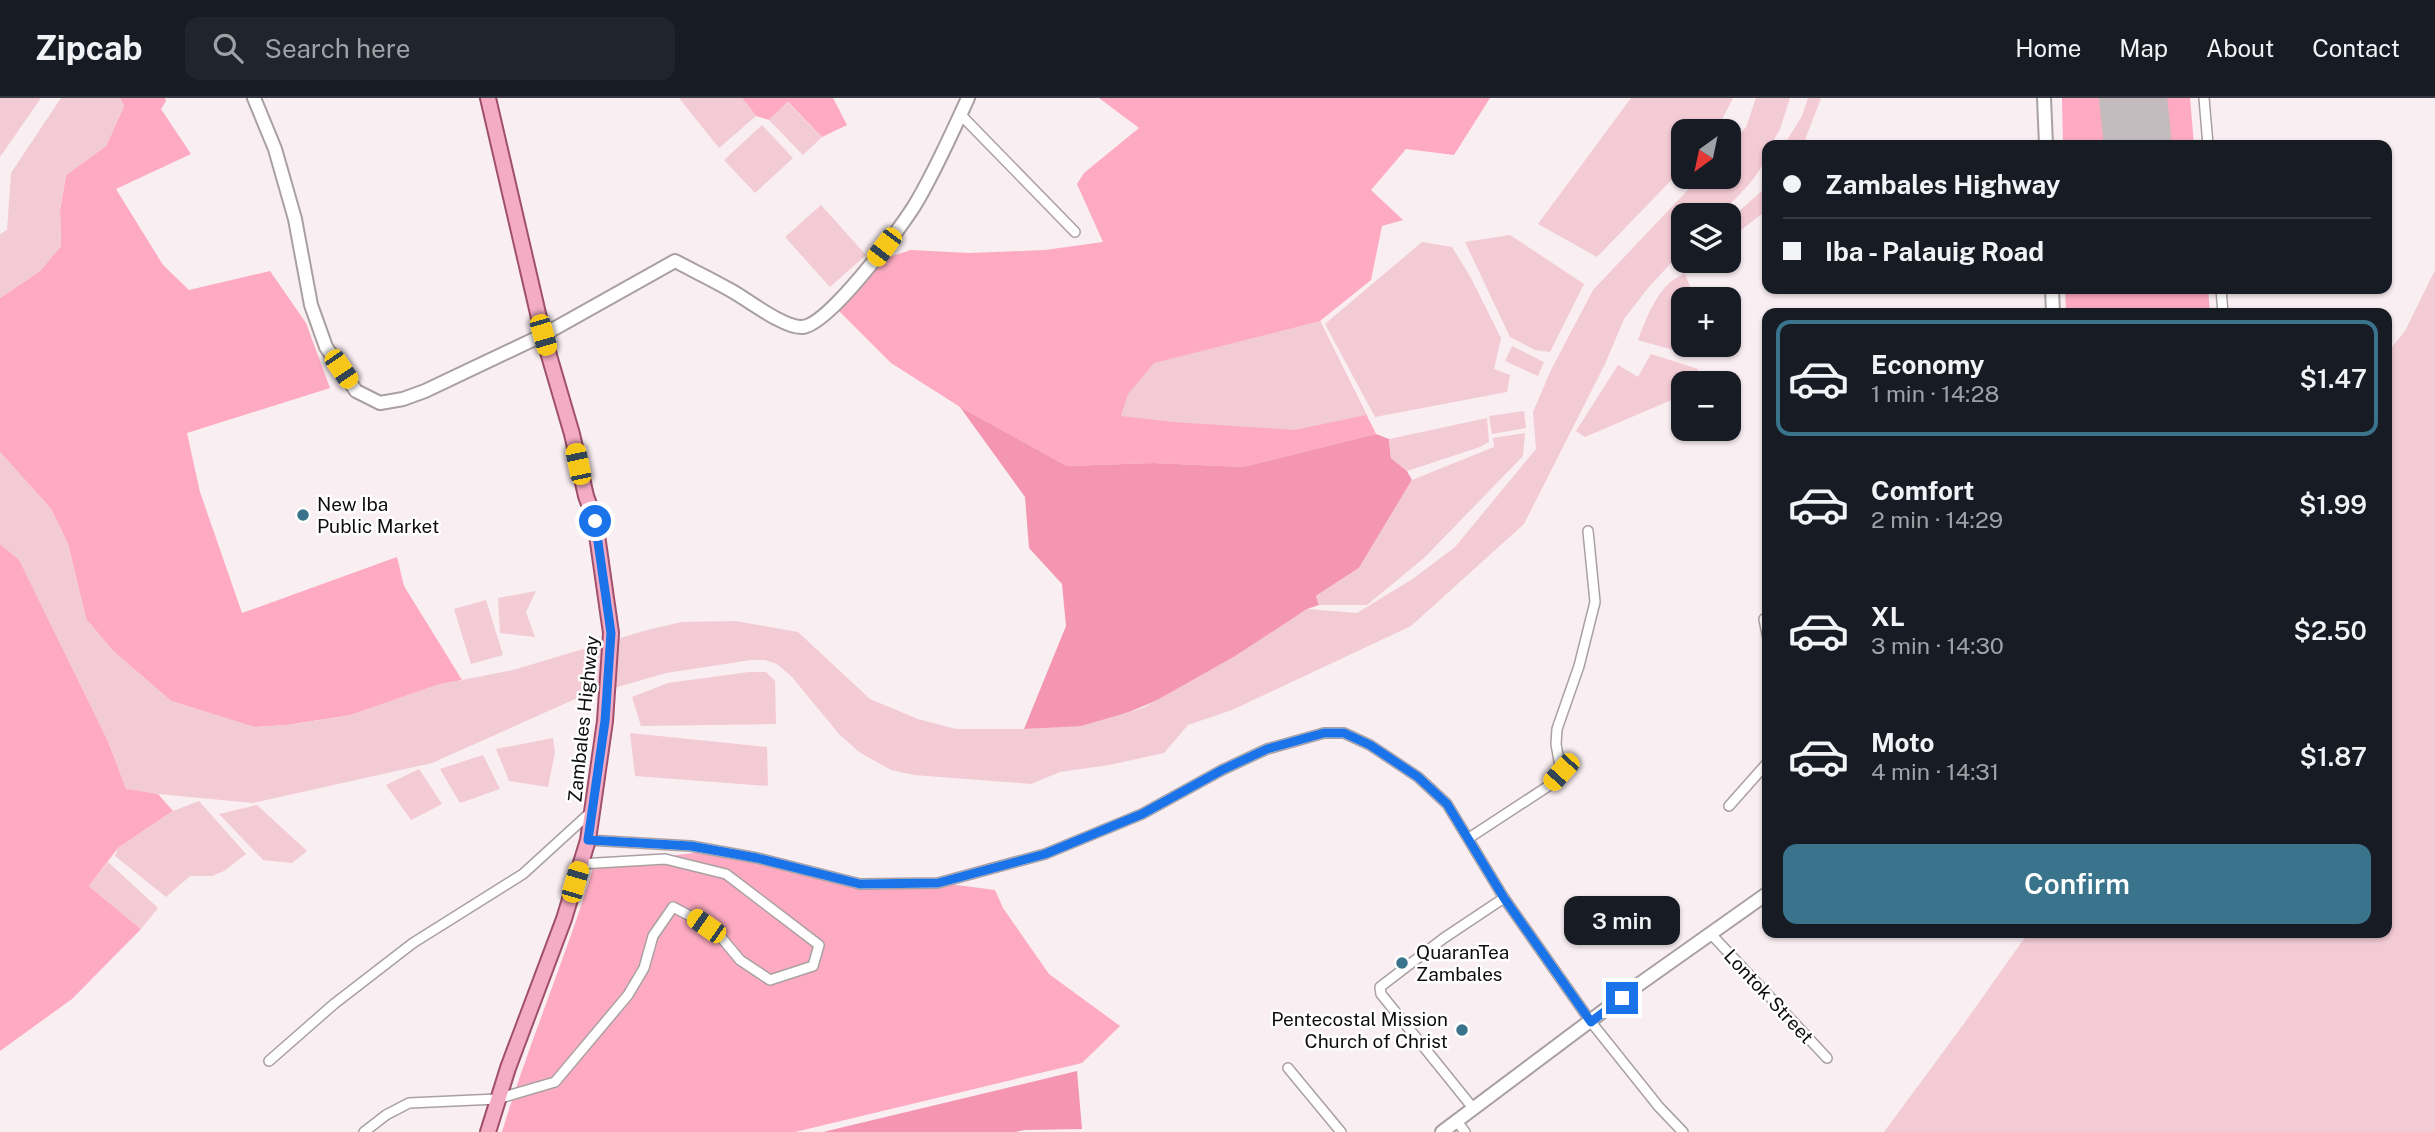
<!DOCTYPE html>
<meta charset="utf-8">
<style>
body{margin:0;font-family:"Public Sans",sans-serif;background:#20242c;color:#f1f3f6;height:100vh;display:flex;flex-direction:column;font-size:26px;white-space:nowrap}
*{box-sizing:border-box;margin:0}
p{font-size:23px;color:#9ea1a6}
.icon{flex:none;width:38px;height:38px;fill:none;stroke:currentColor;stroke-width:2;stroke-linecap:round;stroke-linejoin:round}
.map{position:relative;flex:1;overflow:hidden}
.side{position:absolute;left:1762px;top:210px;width:630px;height:630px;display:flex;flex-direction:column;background:#171b24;border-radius:14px;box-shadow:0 2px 5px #0004}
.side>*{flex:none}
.hud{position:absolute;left:1762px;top:42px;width:630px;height:154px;border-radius:14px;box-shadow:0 2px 5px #0004;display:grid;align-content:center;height:154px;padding:0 21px;background:#171b24}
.needle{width:46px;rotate:213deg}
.fabs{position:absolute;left:1671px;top:21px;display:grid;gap:14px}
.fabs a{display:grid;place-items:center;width:70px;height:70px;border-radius:14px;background:#171b24;box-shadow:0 2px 5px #0004;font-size:35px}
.end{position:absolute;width:32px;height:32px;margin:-16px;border:9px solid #1a73e8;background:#fff;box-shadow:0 0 0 4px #fff}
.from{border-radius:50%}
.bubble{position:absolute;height:49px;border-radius:14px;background:#171b24;box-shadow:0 2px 5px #0004;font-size:23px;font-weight:600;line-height:49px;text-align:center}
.car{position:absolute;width:21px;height:42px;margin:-21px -10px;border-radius:9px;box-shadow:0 0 5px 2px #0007;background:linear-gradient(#f5c518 24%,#345 0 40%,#f5c518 0 76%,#345 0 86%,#f5c518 0)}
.hud b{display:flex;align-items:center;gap:24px;height:66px;font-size:26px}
.hud b+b{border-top:2px solid #363941}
.hud i{width:18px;height:18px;background:#f1f3f6}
ul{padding:12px 0 0;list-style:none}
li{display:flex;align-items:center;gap:21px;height:116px;margin:0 14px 10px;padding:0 7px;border:4px solid transparent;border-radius:14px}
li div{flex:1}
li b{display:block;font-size:26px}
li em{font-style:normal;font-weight:600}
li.selected{border-color:#39748c}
li>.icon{width:63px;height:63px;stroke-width:1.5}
.action{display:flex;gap:14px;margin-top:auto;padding:14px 21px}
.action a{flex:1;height:80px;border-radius:14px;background:#39748c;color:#fff;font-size:28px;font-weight:600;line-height:80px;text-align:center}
header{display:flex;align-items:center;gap:42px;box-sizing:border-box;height:98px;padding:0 35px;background:#171b24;border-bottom:2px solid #363941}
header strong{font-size:33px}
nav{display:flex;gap:38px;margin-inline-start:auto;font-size:24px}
.search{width:490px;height:63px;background:#20242c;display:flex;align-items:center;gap:18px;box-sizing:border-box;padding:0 24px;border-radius:14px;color:#9ea1a6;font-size:26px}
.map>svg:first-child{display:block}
.green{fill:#fdaac2}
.forest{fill:#f496b2}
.water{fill:#f3cbd5}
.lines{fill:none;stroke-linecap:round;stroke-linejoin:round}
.runway{stroke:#c4bbbe;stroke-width:68}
.minor-casing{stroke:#aaa0a2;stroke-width:12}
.tertiary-casing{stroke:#aaa0a2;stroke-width:16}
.secondary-casing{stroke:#aaa0a2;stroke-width:16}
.primary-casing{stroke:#a0506a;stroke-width:18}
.minor{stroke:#fff;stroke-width:9}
.tertiary{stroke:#fff;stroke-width:12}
.secondary{stroke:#fff;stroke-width:12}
.primary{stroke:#f4acc4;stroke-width:14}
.route{stroke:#1a73e8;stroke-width:9}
.poi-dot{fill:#39748c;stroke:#fff;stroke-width:2.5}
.labels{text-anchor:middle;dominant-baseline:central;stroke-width:5;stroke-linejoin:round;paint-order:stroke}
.poi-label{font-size:19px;fill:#100d0e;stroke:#fff;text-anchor:start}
.street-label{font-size:19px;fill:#100d0e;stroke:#fff}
</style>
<header>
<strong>Zipcab</strong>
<div class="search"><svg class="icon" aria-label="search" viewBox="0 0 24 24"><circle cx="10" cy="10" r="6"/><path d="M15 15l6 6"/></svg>Search here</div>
<nav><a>Home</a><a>Map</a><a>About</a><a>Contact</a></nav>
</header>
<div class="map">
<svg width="2435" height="1034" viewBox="0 0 2435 1034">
<rect width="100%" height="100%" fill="#f9eef1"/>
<g class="green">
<polygon points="120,0 165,0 166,3 161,11 191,56 116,91 163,167 189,192 270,173 306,225 330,290 187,335 200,394 242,515 397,459 404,488 462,582 437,587 351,617 287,627 254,629 171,603 113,553 86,521 68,446 51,411 0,354 0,200 40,173 61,148 60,113 66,77 106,48 124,8"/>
<polygon points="742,0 833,0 847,27 822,39 788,4 769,22 756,18"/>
<polygon points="1099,0 1490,0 1454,57 1406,51 1371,92 1403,122 1382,128 1371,182 1320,223 1376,336 1243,369 1154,365 1067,368 960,309 891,265 834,208 873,164 911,152 969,155 1045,152 1103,144 1077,86 1084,75 1139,30"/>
<polygon points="2062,0 2113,0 2118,47 2063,47"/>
<polygon points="2152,0 2190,0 2194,47 2157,47"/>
<polygon points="2065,191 2208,191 2210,215 2066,215"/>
<polygon points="0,446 19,461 108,643 126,690 158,696 173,713 118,750 89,788 141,831 72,901 0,953"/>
<path d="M702,754L764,765L865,790L941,785L995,792L1003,810L1049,876L1120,928L1082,965L795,1034H502C529,944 567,857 594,767Z"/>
</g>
<g class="forest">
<path d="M960,309L1067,368L1154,365L1243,369L1376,336L1389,341L1391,360L1407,373L1412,382L1359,470L1316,498L1319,507L1307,511C1245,557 1159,611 1083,628C1065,632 1043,630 1024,631L1066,528L1062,486L1029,450L1025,399Z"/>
<polygon points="1077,973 1082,1031 1025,1032 1015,1034 823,1034"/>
</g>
<g class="water">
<polygon points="0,0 41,0 0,59"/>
<polygon points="61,0 120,0 124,8 106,48 66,77 60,113 61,148 40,173 0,200 0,136 7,132 11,75"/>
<polygon points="679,0 742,0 756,18 719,50"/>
<polygon points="1631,0 1733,0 1716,33 1684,33 1683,70 1597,159 1538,126"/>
<path d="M1756,0H1790L1780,31L1771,47H1768C1767,74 1736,100 1718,117H1684L1683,152L1648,190L1624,221L1605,266L1524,426L1411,528L1232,612L1188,627L1164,655L1109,667L1060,674L1031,686L914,677L891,672L859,654L839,636L792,579L777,566L765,562H751L666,575L573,602L432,665L253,705L158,696L126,691L108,643L19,462L0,446V354L51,411L68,446L86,521L113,553L171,603L254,629L287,627L351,617L437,587L513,572L647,532L682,524L735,523L798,534L870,601L918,621L956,631H1024L1081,628L1143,610L1235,558L1307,511L1357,515L1414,480L1455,449L1536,351L1533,314L1551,272L1593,192L1700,79H1729V48L1746,29Z"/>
<polygon points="1808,0 1821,0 1803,47 1784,47 1802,18"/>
<polygon points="787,4 822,39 803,57 769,22"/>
<polygon points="762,27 793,60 755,95 724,62"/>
<polygon points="1764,91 1767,93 1767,112 1729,141 1729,122"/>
<polygon points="821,107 866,157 830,189 785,139"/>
<polygon points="1510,137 1584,186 1550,254 1535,252 1510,239 1465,144"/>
<polygon points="1422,144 1452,149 1471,180 1501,240 1494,271 1510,277 1507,294 1375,319 1325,226"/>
<polygon points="2435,172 2435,1034 1884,1034 1963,927 2028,835 2387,835 2387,255 2405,233"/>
<path d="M1685,176L1695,201H1684V247H1702L1703,257L1676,253L1638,242C1647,219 1659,184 1685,176Z"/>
<polygon points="1320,223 1366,317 1295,332 1173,324 1121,318 1128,296 1154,265"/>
<polygon points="1512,248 1544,264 1538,278 1505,263"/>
<polygon points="1651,256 1698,271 1698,284 1684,285 1683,297 1585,339 1576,333 1618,267 1638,279"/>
<polygon points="1524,313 1526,330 1492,336 1489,318"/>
<polygon points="1487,320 1489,344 1480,349 1407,373 1391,360 1389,341"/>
<polygon points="1525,335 1523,358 1425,459 1367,507 1319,507 1316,498 1359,470 1412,382 1494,349 1493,340"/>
<polygon points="536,493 526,514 535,539 500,535 498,500"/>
<polygon points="486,502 503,557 471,566 454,511"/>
<polygon points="749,574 766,574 775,583 776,626 641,628 632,599 668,585"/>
<polygon points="630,635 767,649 768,688 635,678"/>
<polygon points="553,640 555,654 548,689 509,683 496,651"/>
<polygon points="483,657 500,691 460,705 440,671"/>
<polygon points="419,671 442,706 411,722 386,687"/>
<polygon points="199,703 246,756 224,773 212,778 190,778 166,799 115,758 118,750 173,713"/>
<polygon points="257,707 307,753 292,765 263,762 219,716"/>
<polygon points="108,764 158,810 141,831 89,788"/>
</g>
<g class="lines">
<polyline class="runway" points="2133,0 2138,47"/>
<defs>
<g id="minor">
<polyline points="2204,0 2208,47"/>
<polyline points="960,16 1075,134"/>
<polyline points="2221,191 2223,215"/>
<polyline points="1764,521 1768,541"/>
<polyline points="1729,708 1768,664"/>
<polyline points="1469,740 1550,687 1561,674 1556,646 1557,631 1579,568 1595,504 1588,433"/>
<polyline points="588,742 691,748 757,760 860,786 938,785 1045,756 1142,716 1222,672 1267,651 1324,635 1344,635 1370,647 1418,679 1447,706 1504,800 1591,924 1659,1009 1683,1034"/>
<polyline points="1711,836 1827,960"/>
<polyline points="269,963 334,906 413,845 523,776 592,713"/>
<polyline points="1288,970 1341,1034"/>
<polyline points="1473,1010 1381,896 1380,889 1444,840 1504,800"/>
<polyline points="1456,1022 1465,1034"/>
<polyline points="364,1034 386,1017 409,1005 497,1001 555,984 628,897 644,870 653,838 673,809 692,819 720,838 740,862 770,882 813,868 819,847 726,776 665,761 580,766"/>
</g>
<path id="tertiary" d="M254,0L275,51L295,121L311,207L326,249L356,293L380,305L403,301L425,293L543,237L675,163C694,173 713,182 732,193C748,202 784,230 802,229C828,228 897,134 913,110C933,78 952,35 968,0"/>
<g id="secondary">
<polyline points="2044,0 2046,47"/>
<polyline points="2052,191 2053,215"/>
<polyline points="1442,1034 1638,887 1768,795"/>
</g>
<polyline id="primary" points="488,1034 508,970 564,821 588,742 605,623 611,535 595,423 586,398 572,336 543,237 488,0"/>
</defs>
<use href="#minor" class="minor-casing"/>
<use href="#tertiary" class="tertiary-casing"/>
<use href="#secondary" class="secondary-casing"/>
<use href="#primary" class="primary-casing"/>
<use href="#minor" class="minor"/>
<use href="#tertiary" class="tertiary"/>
<use href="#secondary" class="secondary"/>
<use href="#primary" class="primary"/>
</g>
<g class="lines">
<polyline class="route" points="595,423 611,535 605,623 588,742 691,748 757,760 860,786 938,785 1045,756 1142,716 1222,672 1267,651 1324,635 1344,635 1370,647 1418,679 1447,706 1504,800 1591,924 1622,900"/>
</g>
<g class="poi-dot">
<circle cx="303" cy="417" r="7"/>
<circle cx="1402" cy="865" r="7"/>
<circle cx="1462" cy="932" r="7"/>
</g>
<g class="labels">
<g class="poi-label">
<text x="317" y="406">New Iba<tspan x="317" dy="22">Public Market</tspan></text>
<text x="1416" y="854">QuaranTea<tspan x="1416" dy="22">Zambales</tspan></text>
<text x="1448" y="921" text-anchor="end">Pentecostal Mission<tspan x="1448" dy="22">Church of Christ</tspan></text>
</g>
<g class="street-label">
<text transform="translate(583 621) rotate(-84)">Zambales Highway</text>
<text transform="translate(1769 898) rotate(47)">Lontok Street</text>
</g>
</g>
</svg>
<div class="fabs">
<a><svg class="needle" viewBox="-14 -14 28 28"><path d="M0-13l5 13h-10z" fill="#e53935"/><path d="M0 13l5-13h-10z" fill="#9ea1a6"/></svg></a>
<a><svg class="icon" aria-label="layers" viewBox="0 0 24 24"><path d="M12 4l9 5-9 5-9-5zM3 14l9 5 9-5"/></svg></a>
<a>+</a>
<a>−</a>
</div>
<i class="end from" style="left:595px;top:423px"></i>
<i class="end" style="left:1622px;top:900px"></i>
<div class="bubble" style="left:1564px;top:798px;width:116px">3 min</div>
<i class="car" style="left:884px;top:149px;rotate:217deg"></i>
<i class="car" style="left:543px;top:237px;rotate:164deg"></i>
<i class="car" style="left:341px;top:271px;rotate:146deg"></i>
<i class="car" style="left:578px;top:366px;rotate:348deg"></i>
<i class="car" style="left:1561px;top:674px;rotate:222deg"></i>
<i class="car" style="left:575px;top:784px;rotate:16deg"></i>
<i class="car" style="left:706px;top:828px;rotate:305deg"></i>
<div class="hud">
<b><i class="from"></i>Zambales Highway</b>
<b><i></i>Iba - Palauig Road</b>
</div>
<section class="side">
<ul>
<li class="selected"><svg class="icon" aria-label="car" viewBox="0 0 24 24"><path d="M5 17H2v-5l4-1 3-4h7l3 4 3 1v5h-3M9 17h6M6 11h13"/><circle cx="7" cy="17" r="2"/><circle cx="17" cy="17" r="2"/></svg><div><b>Economy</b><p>1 min · 14:28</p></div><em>$1.47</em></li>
<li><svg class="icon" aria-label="car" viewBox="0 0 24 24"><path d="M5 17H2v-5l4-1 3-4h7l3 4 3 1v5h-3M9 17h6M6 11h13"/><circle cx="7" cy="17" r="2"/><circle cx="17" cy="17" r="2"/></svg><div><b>Comfort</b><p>2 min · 14:29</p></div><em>$1.99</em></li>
<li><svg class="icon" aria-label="car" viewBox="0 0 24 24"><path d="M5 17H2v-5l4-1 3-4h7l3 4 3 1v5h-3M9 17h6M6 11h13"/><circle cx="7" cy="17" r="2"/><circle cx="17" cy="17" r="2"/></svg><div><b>XL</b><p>3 min · 14:30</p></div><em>$2.50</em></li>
<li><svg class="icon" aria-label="car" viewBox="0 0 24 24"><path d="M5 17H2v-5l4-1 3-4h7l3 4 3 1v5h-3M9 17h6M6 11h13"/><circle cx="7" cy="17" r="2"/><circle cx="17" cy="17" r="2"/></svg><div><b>Moto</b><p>4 min · 14:31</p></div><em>$1.87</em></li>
</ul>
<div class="action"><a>Confirm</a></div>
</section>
</div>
